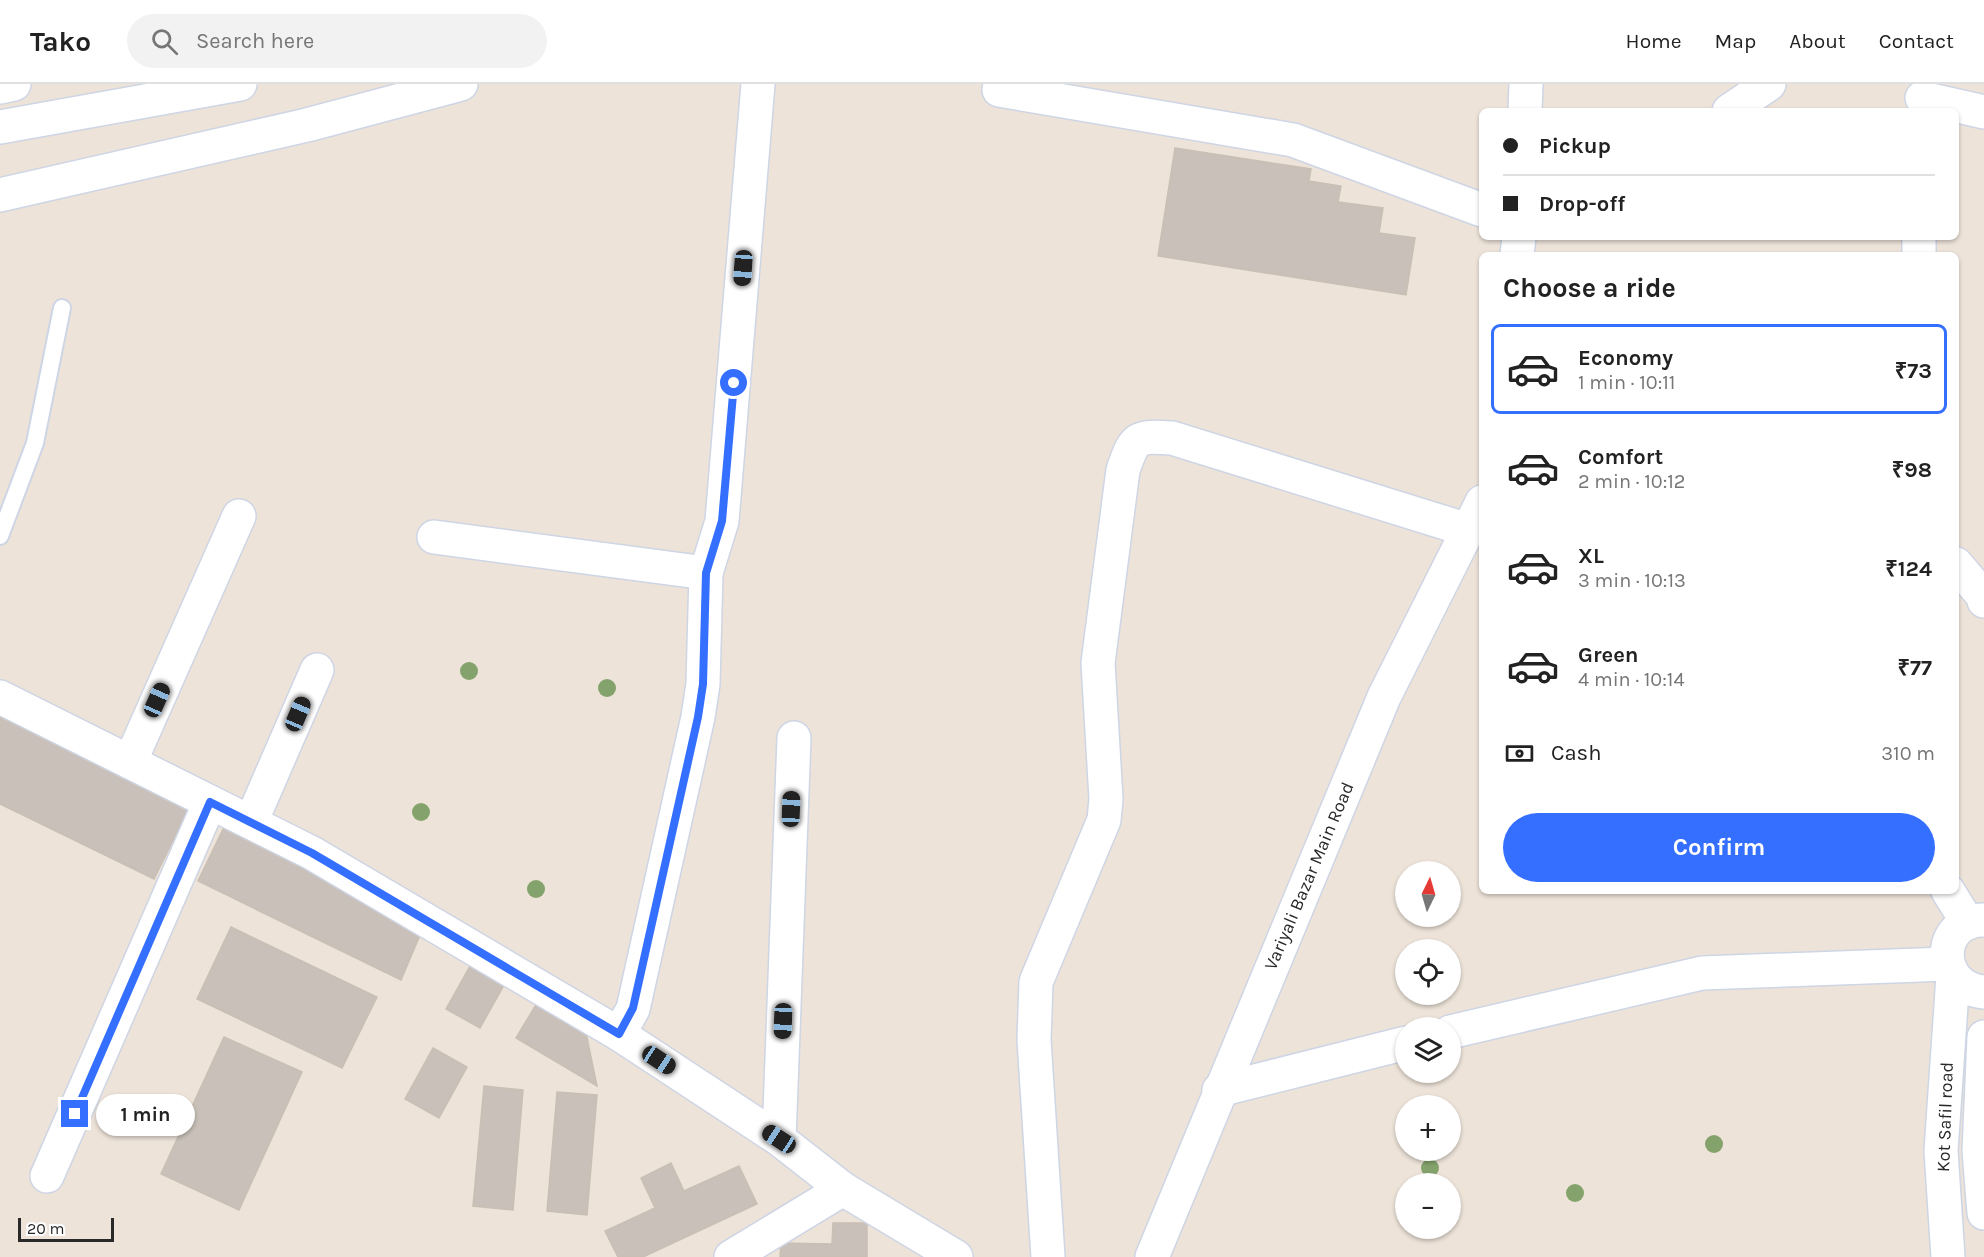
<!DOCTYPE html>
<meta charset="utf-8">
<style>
body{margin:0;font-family:Karla,sans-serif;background:#f2f2f2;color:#222;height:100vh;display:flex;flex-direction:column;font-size:22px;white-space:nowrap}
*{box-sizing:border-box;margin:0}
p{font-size:20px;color:#767676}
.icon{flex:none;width:33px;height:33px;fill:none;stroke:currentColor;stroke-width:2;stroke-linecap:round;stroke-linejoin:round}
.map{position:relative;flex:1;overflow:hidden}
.drawer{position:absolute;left:1479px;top:168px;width:480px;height:642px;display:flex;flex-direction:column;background:#fff;border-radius:9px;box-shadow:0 2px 4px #0004}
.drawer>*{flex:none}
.banner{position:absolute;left:1479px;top:24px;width:480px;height:132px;border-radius:9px;box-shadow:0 2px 4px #0004;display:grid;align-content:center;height:132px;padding:0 24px;background:#fff}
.needle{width:39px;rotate:5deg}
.tools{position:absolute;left:1395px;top:777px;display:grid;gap:12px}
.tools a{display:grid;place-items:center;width:66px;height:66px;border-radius:50%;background:#fff;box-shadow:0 2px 4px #0004;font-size:30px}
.scale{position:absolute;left:18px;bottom:15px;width:96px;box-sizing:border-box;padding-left:6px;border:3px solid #292929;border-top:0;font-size:16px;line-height:21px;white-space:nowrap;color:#292929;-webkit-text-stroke:4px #fff;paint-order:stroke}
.end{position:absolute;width:27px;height:27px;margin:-14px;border:8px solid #356fff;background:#fff;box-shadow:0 0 0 3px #fff}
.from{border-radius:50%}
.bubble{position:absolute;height:42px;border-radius:21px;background:#fff;box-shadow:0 2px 4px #0004;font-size:20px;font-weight:700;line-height:42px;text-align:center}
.car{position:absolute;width:18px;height:36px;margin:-18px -9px;border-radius:8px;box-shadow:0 0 4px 2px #0007;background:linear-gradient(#222 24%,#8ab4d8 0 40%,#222 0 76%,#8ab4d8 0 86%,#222 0)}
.banner b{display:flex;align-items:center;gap:21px;height:57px;font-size:22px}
.banner b+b{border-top:2px solid #e0e0e0}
.banner i{width:15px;height:15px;background:#222}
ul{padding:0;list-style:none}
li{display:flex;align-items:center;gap:18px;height:90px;margin:0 12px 9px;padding:0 12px;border:3px solid transparent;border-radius:9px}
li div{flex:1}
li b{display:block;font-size:22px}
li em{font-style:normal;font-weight:700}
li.on{border-color:#356fff}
li>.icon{width:54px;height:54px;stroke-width:1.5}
h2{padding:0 24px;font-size:27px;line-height:72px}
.pay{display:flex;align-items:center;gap:15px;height:66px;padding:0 24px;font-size:22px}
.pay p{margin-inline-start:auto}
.action{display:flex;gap:12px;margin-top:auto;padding:12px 24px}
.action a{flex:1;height:69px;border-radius:36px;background:#356fff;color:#fff;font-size:24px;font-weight:700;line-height:69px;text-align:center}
header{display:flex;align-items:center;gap:36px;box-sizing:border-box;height:84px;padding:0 30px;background:#fff;border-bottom:2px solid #e0e0e0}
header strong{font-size:28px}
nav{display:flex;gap:33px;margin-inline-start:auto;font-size:21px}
.search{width:420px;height:54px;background:#f2f2f2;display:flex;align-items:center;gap:15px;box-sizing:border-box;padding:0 21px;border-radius:33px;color:#767676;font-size:22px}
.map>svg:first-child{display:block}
.building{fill:#c8c0b9;stroke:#c9bfb3;stroke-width:1.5}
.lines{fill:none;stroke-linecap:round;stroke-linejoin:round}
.service-casing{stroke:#ced5e4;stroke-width:20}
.minor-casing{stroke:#ced5e4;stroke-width:36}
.tertiary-casing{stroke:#ced5e4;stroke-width:36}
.secondary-casing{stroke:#ced5e4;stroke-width:36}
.service{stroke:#fff;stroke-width:16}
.minor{stroke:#fff;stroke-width:33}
.tertiary{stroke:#fff;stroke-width:33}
.secondary{stroke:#fff;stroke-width:33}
.tree{fill:#84a36c}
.route{stroke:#356fff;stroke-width:8}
.labels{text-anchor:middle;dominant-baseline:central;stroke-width:4.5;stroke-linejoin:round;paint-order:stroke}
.street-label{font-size:18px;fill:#292929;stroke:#fff}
</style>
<header>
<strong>Tako</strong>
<div class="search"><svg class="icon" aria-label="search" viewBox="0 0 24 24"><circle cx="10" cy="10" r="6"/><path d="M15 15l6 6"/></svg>Search here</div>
<nav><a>Home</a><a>Map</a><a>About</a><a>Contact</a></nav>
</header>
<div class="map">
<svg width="1984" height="1173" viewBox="0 0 1984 1173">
<rect width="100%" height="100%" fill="#ede3d9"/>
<g class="building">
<polygon points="1175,64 1311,85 1309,97 1341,102 1338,118 1383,124 1379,149 1415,154 1406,211 1158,172"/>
<polygon points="0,627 191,720 154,795 0,720"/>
<polygon points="227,737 423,844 401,896 198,797"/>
<polygon points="231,843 377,913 342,984 197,915"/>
<polygon points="474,875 508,894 480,944 446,925"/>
<polygon points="540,914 586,949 597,1002 516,954"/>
<polygon points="224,953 302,988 239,1126 161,1090"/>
<polygon points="433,964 467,983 439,1034 405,1015"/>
<polygon points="484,1002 523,1006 513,1126 473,1122"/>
<polygon points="557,1008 597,1011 587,1131 547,1127"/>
<polygon points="671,1079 684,1107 739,1082 757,1120 643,1173 618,1173 605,1147 655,1124 641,1094"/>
<polygon points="833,1139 867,1139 867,1173 780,1173 781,1159 832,1160"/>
</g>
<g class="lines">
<defs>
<polyline id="service" points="0,452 35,359 62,224"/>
<g id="minor">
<polyline points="1000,0 999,6 1293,56 1482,126"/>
<polyline points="1922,14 1984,28"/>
<polyline points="1919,171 1919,153"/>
<polyline points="434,453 706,489"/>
<polyline points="1956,480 1983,512 1984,517"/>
<polyline points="130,678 239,432"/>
<polyline points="251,738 317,586"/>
<polyline points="1450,948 1702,889 1947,880"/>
<polyline points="619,950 633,925 698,633 703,600 706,489 722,437 758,0"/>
<polyline points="1219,1006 1406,959"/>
<polyline points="779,1055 794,654"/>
<polyline points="47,1092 210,718"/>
<polyline points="731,1173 843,1105"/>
<path d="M1048,1173L1034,956L1036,898L1104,736L1106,715L1098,579L1123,386C1135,352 1136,352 1172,354L1468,446"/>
</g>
<g id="tertiary">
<polyline points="0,111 307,41 461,0"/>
<polyline points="0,613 312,769 619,950 779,1055 843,1105 956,1173"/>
</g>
<g id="secondary">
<polyline points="0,3 14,0"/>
<polyline points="1525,27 1526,0"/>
<polyline points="1729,27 1769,0"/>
<polyline points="0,43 240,0"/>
<polyline points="1517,171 1519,153"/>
<polyline points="1948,807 1968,839"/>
<path d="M1984,836C1936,835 1934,903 1984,908"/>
<polyline points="1984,953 1979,1067 1984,1129"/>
<polyline points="1152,1173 1384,613 1482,418"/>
<polyline points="1948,1173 1941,1067 1953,892"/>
</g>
</defs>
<use href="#service" class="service-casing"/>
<use href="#minor" class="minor-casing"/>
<use href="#tertiary" class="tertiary-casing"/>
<use href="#secondary" class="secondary-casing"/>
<use href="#service" class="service"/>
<use href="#minor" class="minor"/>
<use href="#tertiary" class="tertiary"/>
<use href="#secondary" class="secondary"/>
</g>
<g class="tree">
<circle cx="469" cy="587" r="9"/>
<circle cx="607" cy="604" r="9"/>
<circle cx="421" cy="728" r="9"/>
<circle cx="536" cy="805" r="9"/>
<circle cx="1714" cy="1060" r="9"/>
<circle cx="1430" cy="1084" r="9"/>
<circle cx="1575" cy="1109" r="9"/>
</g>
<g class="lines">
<polyline class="route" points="75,1030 210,718 312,769 619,950 633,924 698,633 703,600 706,489 722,437 734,299"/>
</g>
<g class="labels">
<g class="street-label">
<text transform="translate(1309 792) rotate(-67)">Variyali Bazar Main Road</text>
<text transform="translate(1945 1033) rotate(-88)">Kot Safil road</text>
</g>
</g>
</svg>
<div class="tools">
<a><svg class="needle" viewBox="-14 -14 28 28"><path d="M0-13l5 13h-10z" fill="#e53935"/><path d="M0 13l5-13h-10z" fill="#767676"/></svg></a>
<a><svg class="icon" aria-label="locate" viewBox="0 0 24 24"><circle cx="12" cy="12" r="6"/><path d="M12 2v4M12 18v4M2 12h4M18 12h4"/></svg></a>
<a><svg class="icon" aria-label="layers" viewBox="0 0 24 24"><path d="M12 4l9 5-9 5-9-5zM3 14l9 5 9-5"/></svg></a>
<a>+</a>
<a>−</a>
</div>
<div class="scale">20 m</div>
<i class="end from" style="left:734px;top:299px"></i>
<i class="end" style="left:75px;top:1030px"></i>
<div class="bubble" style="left:96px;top:1010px;width:99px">1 min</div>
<i class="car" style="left:743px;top:184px;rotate:184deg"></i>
<i class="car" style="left:157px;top:616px;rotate:24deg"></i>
<i class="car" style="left:298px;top:630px;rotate:23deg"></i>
<i class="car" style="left:791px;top:725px;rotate:2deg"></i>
<i class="car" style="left:783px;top:937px;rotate:182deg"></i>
<i class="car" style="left:659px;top:976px;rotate:123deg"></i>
<i class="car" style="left:779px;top:1055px;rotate:303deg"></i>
<div class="banner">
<b><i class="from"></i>Pickup</b>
<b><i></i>Drop-off</b>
</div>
<section class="drawer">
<h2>Choose a ride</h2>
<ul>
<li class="on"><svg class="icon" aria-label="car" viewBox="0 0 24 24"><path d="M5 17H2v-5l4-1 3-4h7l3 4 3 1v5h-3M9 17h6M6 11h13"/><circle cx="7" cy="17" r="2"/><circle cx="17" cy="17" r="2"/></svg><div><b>Economy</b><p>1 min · 10:11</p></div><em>₹73</em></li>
<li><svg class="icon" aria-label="car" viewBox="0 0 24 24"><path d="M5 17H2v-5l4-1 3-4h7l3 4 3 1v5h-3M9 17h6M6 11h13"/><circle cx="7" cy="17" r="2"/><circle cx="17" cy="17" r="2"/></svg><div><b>Comfort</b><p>2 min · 10:12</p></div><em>₹98</em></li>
<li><svg class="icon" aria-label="car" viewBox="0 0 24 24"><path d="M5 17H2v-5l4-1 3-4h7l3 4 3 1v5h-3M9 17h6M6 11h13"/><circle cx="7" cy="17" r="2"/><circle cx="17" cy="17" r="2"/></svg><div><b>XL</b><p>3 min · 10:13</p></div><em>₹124</em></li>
<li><svg class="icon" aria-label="car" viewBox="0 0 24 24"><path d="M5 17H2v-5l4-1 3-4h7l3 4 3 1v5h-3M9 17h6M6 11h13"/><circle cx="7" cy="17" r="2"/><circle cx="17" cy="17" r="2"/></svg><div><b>Green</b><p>4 min · 10:14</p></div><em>₹77</em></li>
</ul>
<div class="pay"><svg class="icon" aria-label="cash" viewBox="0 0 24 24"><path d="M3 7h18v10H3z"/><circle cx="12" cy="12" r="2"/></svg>Cash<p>310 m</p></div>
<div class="action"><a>Confirm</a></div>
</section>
</div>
